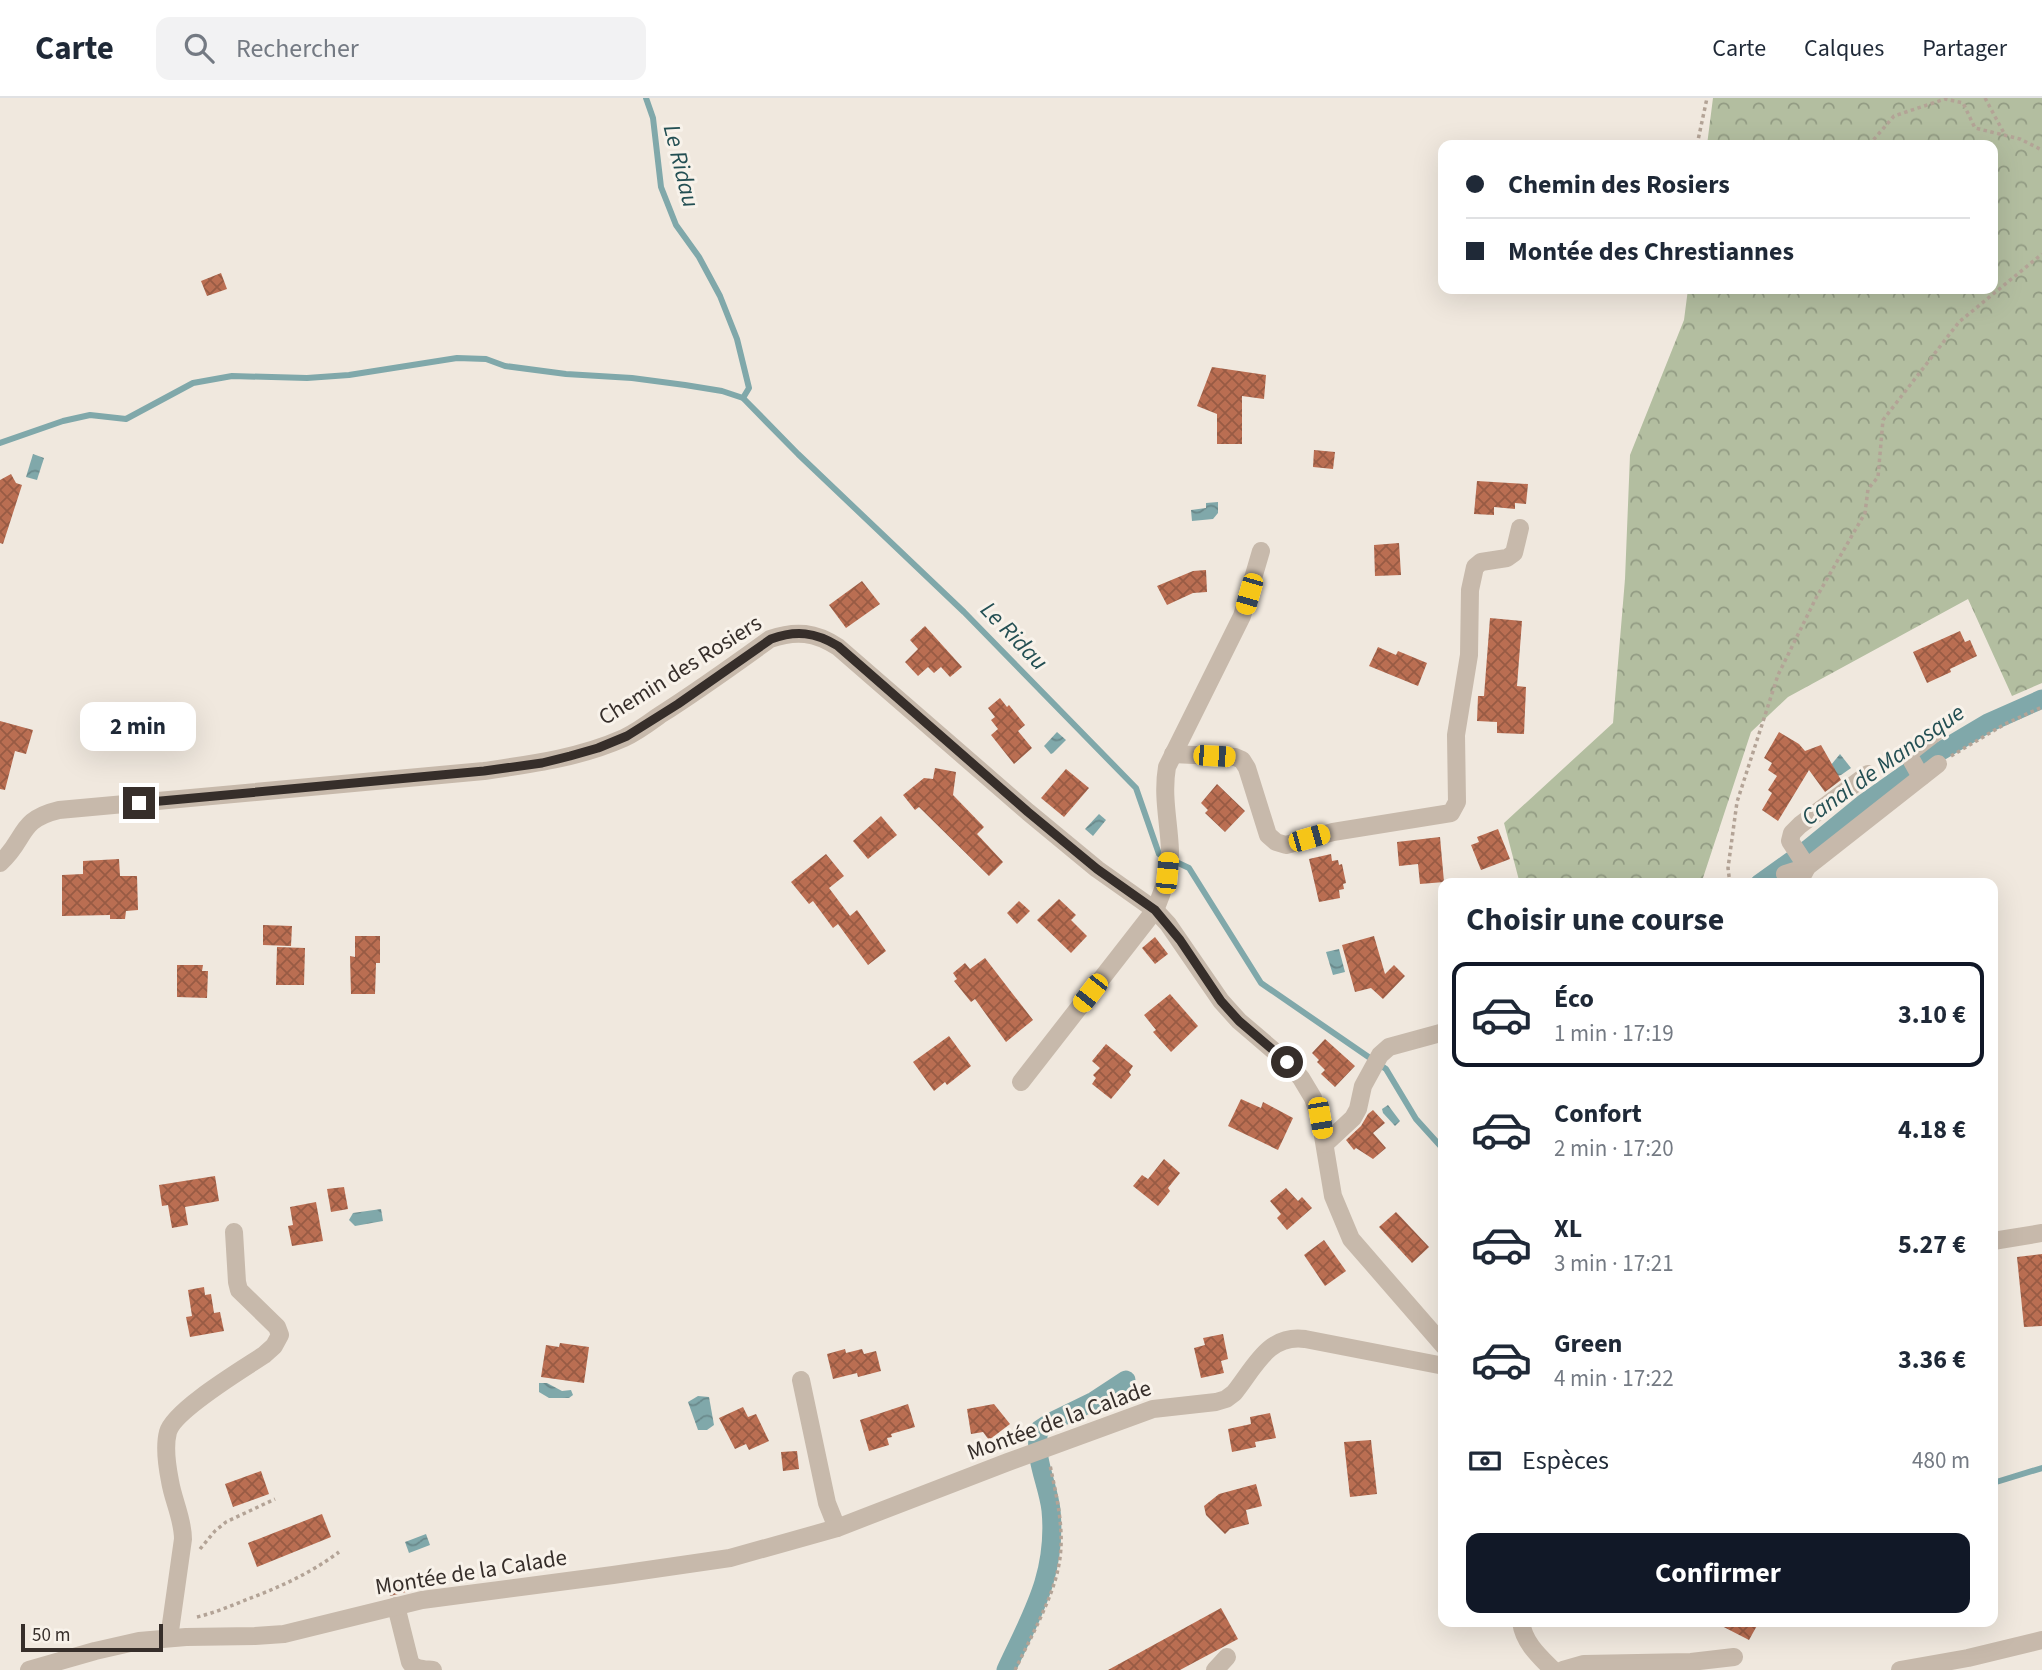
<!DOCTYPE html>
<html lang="fr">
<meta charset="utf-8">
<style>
body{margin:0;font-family:"Source Sans 3",sans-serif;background:#f2f2f3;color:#1f2937;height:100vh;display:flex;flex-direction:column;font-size:26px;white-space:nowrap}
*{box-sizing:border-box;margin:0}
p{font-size:23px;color:#747a83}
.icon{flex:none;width:38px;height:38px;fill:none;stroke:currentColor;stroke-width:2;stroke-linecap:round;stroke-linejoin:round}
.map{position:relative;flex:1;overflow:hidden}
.panel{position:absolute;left:1438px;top:780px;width:560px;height:749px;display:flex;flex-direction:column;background:#fff;border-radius:14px;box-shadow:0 7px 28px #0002}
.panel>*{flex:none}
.banner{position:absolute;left:1438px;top:42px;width:560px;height:154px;border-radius:14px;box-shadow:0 7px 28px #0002;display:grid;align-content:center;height:154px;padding:0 28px;background:#fff}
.scale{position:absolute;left:21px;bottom:18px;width:142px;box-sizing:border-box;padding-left:7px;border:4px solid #362e2a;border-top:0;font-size:19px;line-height:24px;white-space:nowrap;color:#362e2a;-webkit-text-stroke:5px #f8f2ea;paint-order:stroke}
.end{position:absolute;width:32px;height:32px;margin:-16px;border:9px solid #362e2a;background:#fff;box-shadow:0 0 0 4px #fff}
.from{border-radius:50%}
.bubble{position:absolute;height:49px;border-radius:14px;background:#fff;box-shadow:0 7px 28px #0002;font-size:23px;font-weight:700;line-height:49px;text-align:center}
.car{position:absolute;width:21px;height:42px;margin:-21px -10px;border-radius:9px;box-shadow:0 0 5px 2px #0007;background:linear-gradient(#f5c518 24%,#345 0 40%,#f5c518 0 76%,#345 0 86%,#f5c518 0)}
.banner b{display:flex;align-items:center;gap:24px;height:66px;font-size:26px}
.banner b+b{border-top:2px solid #e0e1e3}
.banner i{width:18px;height:18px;background:#1f2937}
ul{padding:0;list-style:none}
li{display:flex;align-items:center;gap:21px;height:105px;margin:0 14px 10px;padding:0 14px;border:4px solid transparent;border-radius:14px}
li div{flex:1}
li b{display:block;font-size:26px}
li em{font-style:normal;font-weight:700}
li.on{border-color:#111827}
li>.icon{width:63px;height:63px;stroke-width:1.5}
h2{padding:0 28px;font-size:32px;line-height:84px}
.pay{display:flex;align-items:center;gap:18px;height:77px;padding:0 28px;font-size:26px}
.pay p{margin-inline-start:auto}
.cta{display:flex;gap:14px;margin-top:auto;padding:14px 28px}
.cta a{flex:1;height:80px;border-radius:14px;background:#111827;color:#fff;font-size:28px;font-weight:700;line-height:80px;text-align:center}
header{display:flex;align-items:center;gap:42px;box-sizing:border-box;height:98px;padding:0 35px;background:#fff;border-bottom:2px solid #e0e1e3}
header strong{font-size:33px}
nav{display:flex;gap:38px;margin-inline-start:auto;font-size:24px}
.search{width:490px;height:63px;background:#f2f2f3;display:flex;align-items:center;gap:18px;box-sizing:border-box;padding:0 24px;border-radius:14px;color:#747a83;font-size:26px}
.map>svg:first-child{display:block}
.forest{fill:url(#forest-crowns)}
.water{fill:url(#water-waves)}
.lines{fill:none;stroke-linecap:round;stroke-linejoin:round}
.stream{stroke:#80a8aa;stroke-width:6}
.canal{stroke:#80a8aa;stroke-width:19}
.building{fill:url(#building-cross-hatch)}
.path{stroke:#b3a396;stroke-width:3.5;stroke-dasharray:3.5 3.5;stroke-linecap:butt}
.minor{stroke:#c7b9ab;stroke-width:18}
.route{stroke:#362e2a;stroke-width:9}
.labels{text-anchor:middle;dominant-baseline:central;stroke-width:6;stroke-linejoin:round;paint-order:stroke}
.street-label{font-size:23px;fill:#362e2a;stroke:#f8f2ea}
.water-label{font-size:24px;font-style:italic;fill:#234f53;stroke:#f8f2ea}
</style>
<header>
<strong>Carte</strong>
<div class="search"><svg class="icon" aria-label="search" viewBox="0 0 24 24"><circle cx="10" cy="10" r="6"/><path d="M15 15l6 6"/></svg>Rechercher</div>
<nav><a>Carte</a><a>Calques</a><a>Partager</a></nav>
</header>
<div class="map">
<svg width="2042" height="1572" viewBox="0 0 2042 1572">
<defs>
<pattern id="forest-crowns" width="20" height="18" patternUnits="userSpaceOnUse" patternTransform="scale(1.75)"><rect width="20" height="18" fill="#b3bea0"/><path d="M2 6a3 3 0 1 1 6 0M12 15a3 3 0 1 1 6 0" fill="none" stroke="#929b83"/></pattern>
<pattern id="water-waves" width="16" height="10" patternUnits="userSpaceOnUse" patternTransform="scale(1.75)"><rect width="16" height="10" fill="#80a8aa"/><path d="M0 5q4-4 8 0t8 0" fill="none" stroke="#6a898b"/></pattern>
<pattern id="building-cross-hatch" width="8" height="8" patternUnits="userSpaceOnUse" patternTransform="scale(1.75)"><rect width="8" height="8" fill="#ba6e52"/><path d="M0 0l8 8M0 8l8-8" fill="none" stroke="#985b44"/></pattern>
</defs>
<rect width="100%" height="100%" fill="#f0e8de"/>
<polygon class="forest" points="1713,0 2042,0 2042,585 2012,598 1968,501 1788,599 1751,634 1701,786 1520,786 1504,725 1613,625 1625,481 1630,357 1684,222 1688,191 1993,191 1993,47 1707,47"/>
<g class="water">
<polygon points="33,356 44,360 37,382 26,379"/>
<polygon points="1218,404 1218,415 1213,421 1192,423 1191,412 1206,410 1206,405"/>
<polygon points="1057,634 1066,642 1053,655 1051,656 1044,648"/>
<polygon points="1840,656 1851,670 1841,677 1828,680 1831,667"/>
<polygon points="1099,716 1106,722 1093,738 1085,731"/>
<polygon points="1339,851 1345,874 1333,877 1326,854"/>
<polygon points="1388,1007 1400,1023 1395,1028 1383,1015 1382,1011"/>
<polygon points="381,1111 383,1123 355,1128 349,1122 353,1115"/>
<polygon points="539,1285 547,1285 562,1293 571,1292 573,1297 569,1300 549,1300 539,1294"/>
<polygon points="698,1298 709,1299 714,1327 707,1332 698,1332 688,1304"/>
<polygon points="426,1436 430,1447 409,1455 405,1444"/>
</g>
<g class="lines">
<g class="stream">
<polyline points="646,0 653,20 661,89 676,127 699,159 720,198 737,241 749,290 743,300"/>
<polyline points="0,345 63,323 90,317 126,321 193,285 232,278 307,280 349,277 457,260 486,261 505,268 566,276 632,280 685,287 722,293 743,300 798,356 964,514 1136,690 1159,756 1189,770 1261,885 1386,971 1416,1021 1444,1052"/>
<polyline points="1993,1385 2042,1370"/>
</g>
<g class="canal">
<polyline points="1759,786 1808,751 1863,706 1924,663 1988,625 2042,601"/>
<path d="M1006,1572C1032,1516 1057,1476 1051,1412C1048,1386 1033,1359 1039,1332L1051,1324L1094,1303L1126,1282"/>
</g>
</g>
<g class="building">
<polygon points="221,175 227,191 207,198 201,183"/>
<polygon points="1212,269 1266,277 1264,301 1242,298 1242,346 1217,346 1217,316 1197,308"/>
<polygon points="1314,352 1335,354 1333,371 1313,369"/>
<polygon points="11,376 16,385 22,387 3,446 0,445 0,382"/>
<polygon points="1477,383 1528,386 1526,406 1515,405 1515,411 1494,409 1494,417 1474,416"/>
<polygon points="1399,445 1401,477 1375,478 1374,447"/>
<polygon points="1206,472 1207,494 1193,495 1167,507 1157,488 1193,473"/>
<polygon points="862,483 880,506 846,530 829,507"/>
<polygon points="1490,520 1522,523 1517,588 1526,589 1524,636 1497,635 1497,624 1477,623 1478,598 1484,598"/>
<polygon points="925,528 962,569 950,579 941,569 934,575 928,569 918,578 905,564 918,551 910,542"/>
<polygon points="1960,533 1965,544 1970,542 1977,558 1950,571 1951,574 1927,585 1913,554"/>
<polygon points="1378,549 1396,557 1398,553 1427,565 1418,588 1369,568"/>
<polygon points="1000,600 1007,609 1009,607 1025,627 1018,633 1032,650 1014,666 991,637 998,631 991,622 995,619 988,610"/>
<polygon points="0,623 33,632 26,656 15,653 5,692 0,691"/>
<polygon points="1779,634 1799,646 1805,653 1821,647 1841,682 1825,694 1809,672 1778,723 1762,712 1772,695 1768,692 1777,678 1768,672 1772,665 1764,660"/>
<polygon points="935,670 956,674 953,697 984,729 977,736 1003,764 989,778 919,709 915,712 903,697 924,680 933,681"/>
<polygon points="1066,671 1089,690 1064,719 1041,700"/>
<polygon points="1217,686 1245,713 1225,734 1205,715 1208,712 1201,705"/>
<polygon points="881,718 897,737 868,761 853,743"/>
<polygon points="1498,731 1510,761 1481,772 1471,747 1479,744 1477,739"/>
<polygon points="1440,739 1444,784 1420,786 1418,766 1399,768 1397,744"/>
<polygon points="826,756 844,778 829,790 850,818 857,812 886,853 868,867 838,826 833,830 813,803 809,806 791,784"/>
<polygon points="1331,756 1332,763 1338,762 1339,767 1342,766 1346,785 1343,786 1344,791 1339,792 1340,800 1319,804 1309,761"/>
<polygon points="119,761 120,778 137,778 138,812 126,813 125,821 110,821 110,817 62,818 62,777 83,776 83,763"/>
<polygon points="1059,801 1076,817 1071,822 1087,838 1071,855 1037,822"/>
<polygon points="1019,803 1030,813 1017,826 1007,815"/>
<polygon points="263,827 292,828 291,848 263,847"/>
<polygon points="355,838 380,838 380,865 376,865 375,896 351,896 350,858 355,859"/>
<polygon points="1374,838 1385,876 1394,867 1405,878 1383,901 1371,890 1355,894 1342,847"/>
<polygon points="1155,839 1168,856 1155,866 1142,850"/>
<polygon points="277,849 305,850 304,887 276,887"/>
<polygon points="985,860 1033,922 1006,944 975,901 971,904 954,883 957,881 953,875 965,865 970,871"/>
<polygon points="177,867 203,867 202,873 208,873 207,900 177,899"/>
<polygon points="1170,896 1198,928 1171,954 1153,934 1156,932 1144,917"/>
<polygon points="949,938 971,968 947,987 945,984 934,993 913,964"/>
<polygon points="1325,941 1355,968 1335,989 1321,976 1325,972 1317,964 1319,962 1312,955"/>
<polygon points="1106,946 1133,968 1129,974 1131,977 1111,1001 1092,986 1096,980 1093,977 1100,970 1092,963"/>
<polygon points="1241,1001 1261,1010 1263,1004 1293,1020 1278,1052 1228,1028"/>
<polygon points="1373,1012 1385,1025 1373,1035 1386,1050 1373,1061 1356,1050 1354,1052 1346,1042 1361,1028 1368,1016"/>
<polygon points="1164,1061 1180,1075 1168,1090 1170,1093 1158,1108 1133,1088 1142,1077 1148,1081"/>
<polygon points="215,1078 219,1103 185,1109 188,1127 172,1130 168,1107 162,1108 159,1087"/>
<polygon points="344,1089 348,1111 331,1114 327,1091"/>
<polygon points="1286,1090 1298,1103 1302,1099 1312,1110 1287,1132 1277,1120 1281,1116 1270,1103"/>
<polygon points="316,1104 323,1143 292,1148 288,1128 293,1127 290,1109"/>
<polygon points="1396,1114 1429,1149 1412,1165 1379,1129"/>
<polygon points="1324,1142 1346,1173 1325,1188 1304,1157"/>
<polygon points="2042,1156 2042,1228 2024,1229 2017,1159"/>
<polygon points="204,1189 205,1197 211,1196 214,1215 220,1214 224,1233 190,1239 186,1219 192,1218 188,1192"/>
<polygon points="1223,1236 1228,1261 1221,1263 1224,1275 1201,1280 1194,1250 1205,1247 1203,1240"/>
<polygon points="560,1245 589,1249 584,1285 541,1279 546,1247 559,1249"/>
<polygon points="845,1251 846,1255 862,1251 864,1256 876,1253 881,1273 858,1279 857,1275 833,1281 827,1256"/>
<polygon points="908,1306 915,1329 891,1336 892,1339 887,1340 889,1347 869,1353 860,1322"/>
<polygon points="994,1306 1010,1326 989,1342 983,1334 971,1336 967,1311"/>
<polygon points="743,1309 748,1319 756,1316 769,1343 749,1352 746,1346 735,1351 719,1320"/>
<polygon points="1270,1315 1276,1340 1255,1344 1256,1349 1232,1354 1228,1331 1251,1326 1250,1319"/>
<polygon points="1371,1342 1377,1396 1350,1399 1344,1344"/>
<polygon points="797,1353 799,1371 783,1373 781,1354"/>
<polygon points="261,1373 269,1396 233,1409 225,1386"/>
<polygon points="1256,1386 1262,1408 1246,1412 1249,1426 1230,1431 1225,1436 1206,1417 1204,1408 1219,1396"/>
<polygon points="322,1416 331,1439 257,1469 248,1445"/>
<polygon points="402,1483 406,1494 390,1498 386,1489"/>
<polygon points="1221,1510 1238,1541 1180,1572 1108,1572"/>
<polygon points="1714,1524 1759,1524 1749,1542"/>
</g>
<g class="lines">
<g class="path">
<polyline points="1985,0 2005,37"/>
<polyline points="1697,47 1707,0"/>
<polyline points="1869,47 1894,18 1945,1 1963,5 1975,30 2020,41 2042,52"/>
<polyline points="1951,658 2005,626 2042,609"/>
<polyline points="1730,786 1728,770 1737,704 1778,577 1816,500 1865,415 1868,391 1878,379 1883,322 1959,224 2042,156"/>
<polyline points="200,1451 215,1433 226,1424 275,1401"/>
<path d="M197,1519C214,1515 231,1508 248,1501C280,1489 311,1475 339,1454"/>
<path d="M1015,1572C1029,1543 1052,1501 1058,1471C1066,1436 1057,1401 1050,1367"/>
</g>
<g class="minor">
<polyline points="1173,656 1235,659 1242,662 1247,670 1268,737 1276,744 1286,747 1333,734 1451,715 1457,704 1456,637 1469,557 1470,492 1475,469 1481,464 1507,460 1514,455 1520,430"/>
<polyline points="1921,679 1908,656 1935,635"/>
<path d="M0,765C27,741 17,722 59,712L484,673C532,666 579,660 624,640C637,634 649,625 660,617C698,593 734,567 770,541C796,532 815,534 838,549L1028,714L1097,771L1155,812L1168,826L1221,903L1239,923L1287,964L1301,980L1313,1000L1320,1020L1333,1098L1351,1141L1444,1248"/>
<polyline points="1785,776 1807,769 1790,743 1792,735 1800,727 1868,676"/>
<polyline points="1798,786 1807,769 1938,666"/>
<path d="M1021,984L1155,812C1163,793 1170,774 1170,753C1169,724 1162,698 1167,669L1242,518L1261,453"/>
<polyline points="1325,1046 1353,1020 1358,1011 1363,988 1380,957 1389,949 1444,934"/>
<polyline points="1993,1143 2042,1135"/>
<polyline points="801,1282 827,1405 837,1430"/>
<path d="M396,1508L410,1564C415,1572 424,1571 433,1572"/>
<path d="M1521,1524C1524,1545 1539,1558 1553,1572"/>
<path d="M169,1540L183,1441C183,1421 173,1402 170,1383C167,1368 164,1349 168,1334C174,1312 243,1271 264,1257L274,1248L280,1237L277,1229L239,1192L237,1184L234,1134"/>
<path d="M29,1572L95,1553L139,1543L186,1539L255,1538L284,1536L422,1502L613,1477L730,1460L837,1430L1008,1364L1153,1311L1216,1304L1226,1301L1234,1295C1255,1269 1268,1236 1305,1241L1444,1268"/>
<polyline points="1215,1572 1227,1559"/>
<polyline points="1563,1572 1584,1566 1691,1564 1734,1559"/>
<polyline points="1900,1572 1968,1560 2042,1542"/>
</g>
</g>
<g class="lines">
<path class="route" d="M139,705L484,673L542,665L570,658L598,650L627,638L678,606L771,541C796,532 815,534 838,548L1028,714L1097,771L1155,812L1180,842L1221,903L1239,923L1287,964"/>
</g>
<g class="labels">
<g class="street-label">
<text transform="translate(680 572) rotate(-32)">Chemin des Rosiers</text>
<text transform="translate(1059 1322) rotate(-20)">Montée de la Calade</text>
<text transform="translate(471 1474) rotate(-9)">Montée de la Calade</text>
</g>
<g class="water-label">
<text transform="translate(681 68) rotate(76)">Le Ridau</text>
<text transform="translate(1014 538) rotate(46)">Le Ridau</text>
<text transform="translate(1883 667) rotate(-35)">Canal de Manosque</text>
</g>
</g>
</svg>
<div class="scale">50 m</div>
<i class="end from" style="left:1287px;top:964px"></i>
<i class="end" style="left:139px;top:705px"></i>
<div class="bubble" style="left:80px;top:604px;width:116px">2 min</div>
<i class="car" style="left:1249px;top:496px;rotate:196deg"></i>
<i class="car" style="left:1214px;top:658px;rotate:93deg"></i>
<i class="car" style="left:1309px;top:740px;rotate:74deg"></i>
<i class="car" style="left:1167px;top:775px;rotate:5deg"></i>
<i class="car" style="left:1090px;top:895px;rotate:218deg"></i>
<i class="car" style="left:1320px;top:1020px;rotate:170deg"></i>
<div class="banner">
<b><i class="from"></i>Chemin des Rosiers</b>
<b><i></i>Montée des Chrestiannes</b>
</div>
<section class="panel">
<h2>Choisir une course</h2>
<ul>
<li class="on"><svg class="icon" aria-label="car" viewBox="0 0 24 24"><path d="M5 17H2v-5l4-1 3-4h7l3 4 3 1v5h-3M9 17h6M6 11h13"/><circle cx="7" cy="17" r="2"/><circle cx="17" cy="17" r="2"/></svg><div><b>Éco</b><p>1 min · 17:19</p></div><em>3.10 €</em></li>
<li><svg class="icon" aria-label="car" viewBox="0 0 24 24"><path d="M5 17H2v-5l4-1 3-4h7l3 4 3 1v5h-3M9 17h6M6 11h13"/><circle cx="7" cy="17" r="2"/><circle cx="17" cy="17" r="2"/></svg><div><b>Confort</b><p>2 min · 17:20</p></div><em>4.18 €</em></li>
<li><svg class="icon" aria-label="car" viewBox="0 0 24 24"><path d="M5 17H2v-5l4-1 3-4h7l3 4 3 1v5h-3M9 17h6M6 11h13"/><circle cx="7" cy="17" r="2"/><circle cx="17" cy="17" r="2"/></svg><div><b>XL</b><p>3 min · 17:21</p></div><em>5.27 €</em></li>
<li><svg class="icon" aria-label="car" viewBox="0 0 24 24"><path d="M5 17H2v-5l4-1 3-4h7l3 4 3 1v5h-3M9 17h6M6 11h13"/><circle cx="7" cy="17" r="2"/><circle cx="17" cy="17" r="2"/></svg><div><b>Green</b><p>4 min · 17:22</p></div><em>3.36 €</em></li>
</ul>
<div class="pay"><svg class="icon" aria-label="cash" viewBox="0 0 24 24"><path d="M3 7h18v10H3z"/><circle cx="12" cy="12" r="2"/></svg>Espèces<p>480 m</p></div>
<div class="cta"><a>Confirmer</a></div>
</section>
</div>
